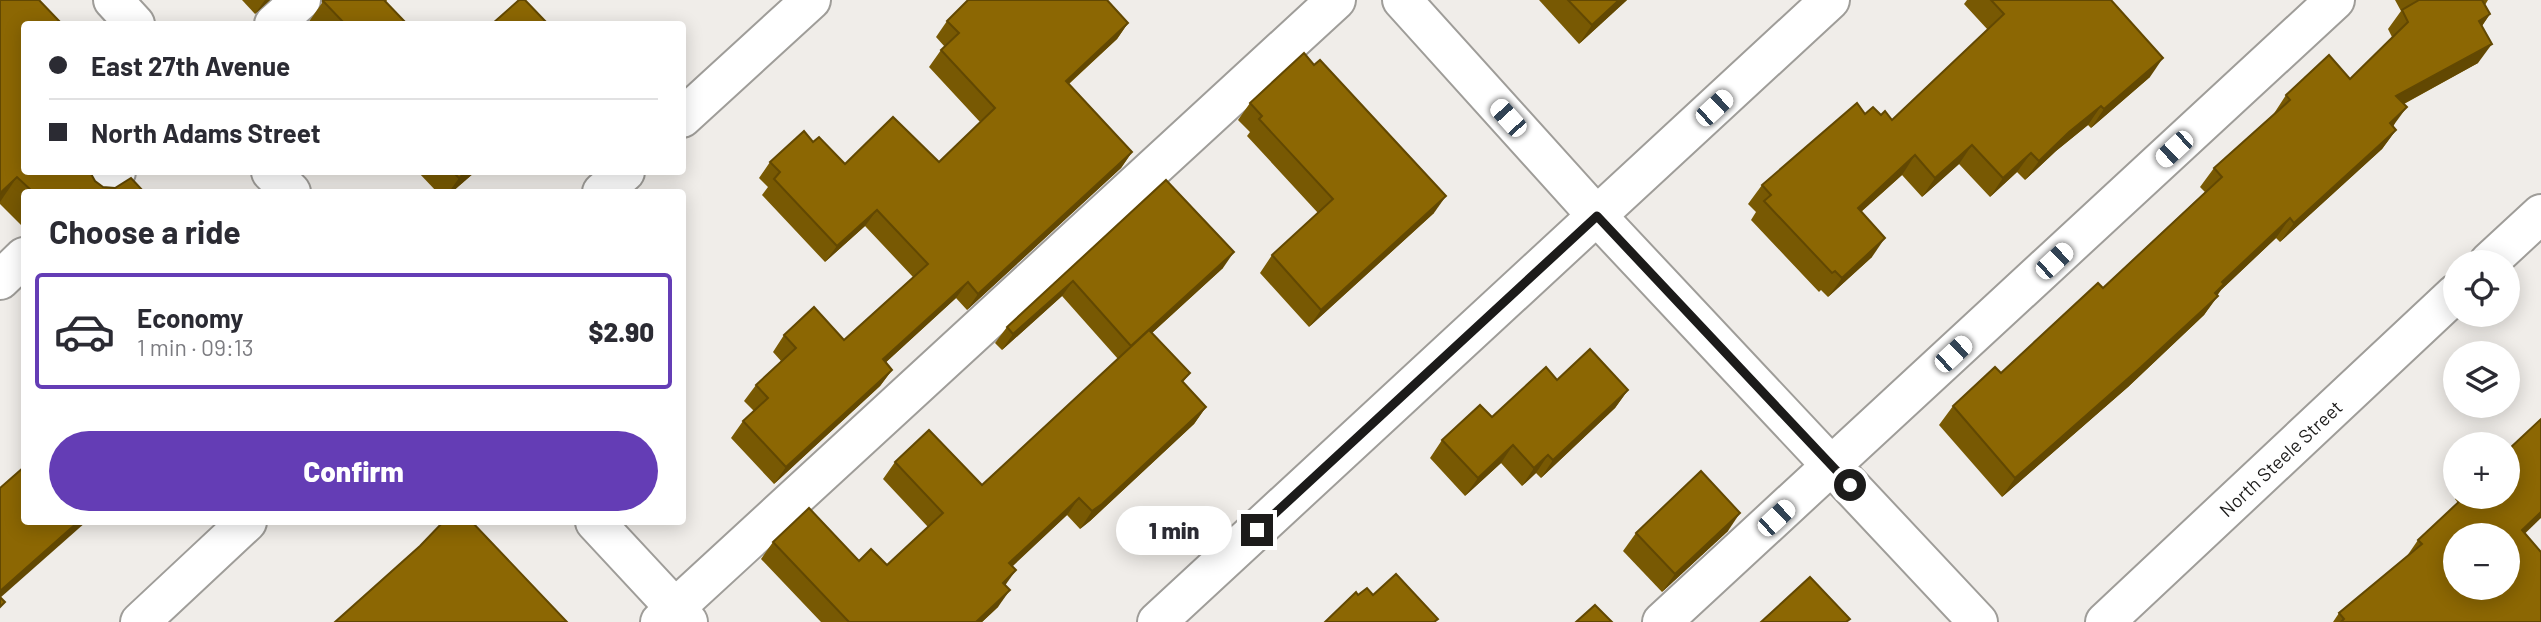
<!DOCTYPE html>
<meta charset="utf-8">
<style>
body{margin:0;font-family:Barlow,sans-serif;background:#f2f2f3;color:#2b2b33;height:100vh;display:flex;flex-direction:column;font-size:26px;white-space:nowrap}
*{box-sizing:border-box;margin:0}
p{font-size:23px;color:#7c7c81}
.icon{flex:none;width:38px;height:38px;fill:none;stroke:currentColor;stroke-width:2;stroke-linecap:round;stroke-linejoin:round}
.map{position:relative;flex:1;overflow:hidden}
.side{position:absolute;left:21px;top:189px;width:665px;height:336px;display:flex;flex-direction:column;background:#fff;border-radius:7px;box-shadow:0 4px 18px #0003}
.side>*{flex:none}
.hud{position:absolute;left:21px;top:21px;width:665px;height:154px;border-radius:7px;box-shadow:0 4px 18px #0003;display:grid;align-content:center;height:154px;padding:0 28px;background:#fff}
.controls{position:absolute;left:2443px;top:250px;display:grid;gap:14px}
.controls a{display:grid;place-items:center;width:77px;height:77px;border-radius:50%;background:#fff;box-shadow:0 4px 18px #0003;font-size:35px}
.end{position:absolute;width:32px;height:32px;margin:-16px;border:9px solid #1c1b1a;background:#fff;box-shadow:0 0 0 4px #fff}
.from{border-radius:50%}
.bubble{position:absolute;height:49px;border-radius:24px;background:#fff;box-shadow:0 4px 18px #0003;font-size:23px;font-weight:800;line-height:49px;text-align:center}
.car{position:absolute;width:21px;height:42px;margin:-21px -10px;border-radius:9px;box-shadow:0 0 5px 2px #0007;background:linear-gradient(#fff 24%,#345 0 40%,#fff 0 76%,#345 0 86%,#fff 0)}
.hud b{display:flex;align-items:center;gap:24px;height:66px;font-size:26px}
.hud b+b{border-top:2px solid #e1e1e2}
.hud i{width:18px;height:18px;background:#2b2b33}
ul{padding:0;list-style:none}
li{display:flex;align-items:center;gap:21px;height:116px;margin:0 14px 10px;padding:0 14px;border:4px solid transparent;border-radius:7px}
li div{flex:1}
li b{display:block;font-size:26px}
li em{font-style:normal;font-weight:800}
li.selected{border-color:#643db5}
li>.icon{width:63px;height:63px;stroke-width:1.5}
h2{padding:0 28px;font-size:32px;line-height:84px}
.button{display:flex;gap:14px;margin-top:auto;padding:14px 28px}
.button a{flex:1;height:80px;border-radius:42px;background:#643db5;color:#fff;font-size:28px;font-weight:800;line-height:80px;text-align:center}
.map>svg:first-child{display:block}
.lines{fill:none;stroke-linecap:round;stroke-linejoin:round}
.minor-casing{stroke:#9f9d99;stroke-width:42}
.minor{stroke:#fff;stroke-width:38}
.wall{fill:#785903}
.shaded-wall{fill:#624802}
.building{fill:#8c6703;stroke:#624802;stroke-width:2;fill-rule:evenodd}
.route{stroke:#1c1b1a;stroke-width:9}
.labels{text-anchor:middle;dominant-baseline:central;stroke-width:5;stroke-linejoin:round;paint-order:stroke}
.street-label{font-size:19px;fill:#1c1b1a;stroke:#f0ede9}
</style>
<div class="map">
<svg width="2541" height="622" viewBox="0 0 2541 622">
<rect width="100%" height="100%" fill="#f0ede9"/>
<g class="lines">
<defs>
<g id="minor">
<polyline points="113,0 135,24"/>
<polyline points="1402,0 1597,216 1978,622"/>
<polyline points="274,24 301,0"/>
<polyline points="682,118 811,0"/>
<polyline points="271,172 291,192"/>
<polyline points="93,192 116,172"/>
<polyline points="602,192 625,172"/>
<polyline points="2489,262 2541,214"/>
<polyline points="0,280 24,257"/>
<polyline points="595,522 688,622"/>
<polyline points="140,622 247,522"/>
<polyline points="660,622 1336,0"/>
<polyline points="1157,622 1830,0"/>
<polyline points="1662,622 2335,0"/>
<path id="s1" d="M2105,622L2455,294"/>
</g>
</defs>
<use href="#minor" class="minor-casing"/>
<use href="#minor" class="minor"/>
</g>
<g class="wall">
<polygon points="0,0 24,172 95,181 103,187 144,192 24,192 24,228 0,204"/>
<polygon points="242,0 270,0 255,14"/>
<polygon points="322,0 387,0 386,2 407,24 310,24 308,23 322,3"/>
<polygon points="1539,0 1627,0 1579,44"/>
<polygon points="1967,0 2111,0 2150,77 2091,128 2088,125 2056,151 2025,180 2017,172 1990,197 1959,164 1922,197 1902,175 1861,212 1872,257 1828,297 1821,290 1819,292 1751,220 1756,212 1748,204 1762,185 1881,115 1892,120 1988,30 1964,4"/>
<polygon points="2395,0 2488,0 2485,5 2490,14 2482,26 2478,63 2404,104 2393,127 2396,130 2382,149 2280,242 2276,238 2221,290 2204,315 2128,387 2002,497 1939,425 1953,406 2001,373 2103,288 2205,192 2200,187 2214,168 2273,115 2286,95 2350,79 2392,37 2388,29 2401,11"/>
<polygon points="947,21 1128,23 1117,39 1069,84 1132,152 1121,168 967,310 956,298 885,363 892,370 880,386 774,484 731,438 743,421 754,411 744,401 756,385 781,361 773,352 784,335 844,340 913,277 865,226 825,262 762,195 768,187 759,178 770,162 813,142 845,164 939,162 980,122 929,67 941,50 945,47 936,37"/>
<polygon points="1250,103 1434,213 1309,327 1260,273 1272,255 1318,213 1247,136 1250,132 1238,120"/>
<polygon points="418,172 475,172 452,192 437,192"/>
<polygon points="1166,180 1223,268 1152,333 1190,373 1183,382 1206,407 1194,424 1090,521 1080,529 1067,515 1012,566 998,607 982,622 821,622 761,559 773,542 859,561 887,565 928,527 883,479 895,462 982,485 1118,359 1062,296 1002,350 995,343 1007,327"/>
<polygon points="1557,380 1628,390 1615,408 1541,478 1536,473 1522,486 1501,463 1465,496 1430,458 1442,440 1492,417"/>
<polygon points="2456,497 2508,497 2525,533 2541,622 2333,622 2339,613 2407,556 2418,540 2458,503 2455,499"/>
<polygon points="1728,531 1662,592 1623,551 1636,533"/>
</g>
<g class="shaded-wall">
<polygon points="265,0 270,0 255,14"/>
<polygon points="1619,0 1627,0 1579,44 1592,25"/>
<polygon points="2490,14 2477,33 2479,21"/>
<polygon points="1128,23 1117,39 1054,97 1066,81"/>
<polygon points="2492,44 2478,63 2383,115 2396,96"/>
<polygon points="2163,58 2150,77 2091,128 2104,109"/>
<polygon points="2101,106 2088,125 2056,151 2025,180 2039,161 2069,132"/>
<polygon points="2407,107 2393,126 2376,142 2390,123"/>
<polygon points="2396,130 2382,149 2280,242 2294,223"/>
<polygon points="1972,145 1959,164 1922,197 1935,178"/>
<polygon points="1132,152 1121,168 967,310 978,294"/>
<polygon points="2031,153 2017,172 1990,197 2003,178"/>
<polygon points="1915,155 1902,175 1844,227 1858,208"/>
<polygon points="466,172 475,172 452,192 449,192 459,178"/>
<polygon points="17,177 0,202 0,193"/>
<polygon points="1446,196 1434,213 1309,327 1321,310"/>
<polygon points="877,210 865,226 825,262 837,246"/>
<polygon points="2290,218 2276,238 2221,290 2213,300 2218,296 2204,315 2128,387 2002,497 2015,478"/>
<polygon points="1885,238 1872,257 1828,297 1842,278"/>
<polygon points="1234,252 1223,268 1120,362 1131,346"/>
<polygon points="1073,281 1062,296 1002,350 1013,334"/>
<polygon points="968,282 956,298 871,376 883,359"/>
<polygon points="892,370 880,386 774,484 786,467"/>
<polygon points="1628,390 1615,408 1541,478 1553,460"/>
<polygon points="1206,407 1194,424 1090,521 1080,529 1092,511"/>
<polygon points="1513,445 1501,463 1465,496 1478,478"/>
<polygon points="1548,455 1536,473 1522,486 1534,468"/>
<polygon points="1079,498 1067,515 998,580 1009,563"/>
<polygon points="2541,512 2541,518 2509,549 2522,530"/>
<polygon points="1740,513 1728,531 1662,592 1675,574"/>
<polygon points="78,522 86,522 0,598 0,591"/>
<polygon points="1016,570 1004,587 1003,583"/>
<polygon points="1010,590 998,607 982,622 976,622"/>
</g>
<g class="building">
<polygon points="0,0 39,0 62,24 24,24 24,172 90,172 95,181 103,187 115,188 131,178 144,192 83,192 80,190 77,192 33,192 17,177 0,193"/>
<polygon points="324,0 384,0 407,24 345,24 323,1"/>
<polygon points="519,0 525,0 548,24 492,24"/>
<polygon points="968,0 1107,0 1128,23 1066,81 1132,152 978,294 968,282 883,359 892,370 786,467 743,421 768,398 756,385 796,348 784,335 814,307 844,340 928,264 877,210 837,246 774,179 780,172 770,162 804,131 813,142 819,137 845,164 893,117 939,162 995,108 941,50 959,33 947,21"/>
<polygon points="1568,0 1619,0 1592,25"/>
<polygon points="1991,0 2111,0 2163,58 2104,109 2101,106 2069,132 2039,161 2031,153 2003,178 1972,145 1935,178 1915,155 1858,208 1885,238 1842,278 1835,271 1832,273 1764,201 1771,195 1762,185 1857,103 1865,114 1873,107 1881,115 1885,111 1892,120 2004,14"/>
<polygon points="2419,0 2482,0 2490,14 2479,21 2492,44 2396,96 2407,107 2390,123 2396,130 2294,223 2290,218 2222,282 2224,284 2215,293 2218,296 2141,367 2015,478 1953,406 1995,367 2001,373 2098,283 2103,288 2222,177 2214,168 2290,100 2286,95 2329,55 2350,79 2408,22 2402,10"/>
<polygon points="1304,53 1314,65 1320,60 1446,196 1321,310 1272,255 1333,199 1259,119 1262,116 1250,103"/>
<polygon points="453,172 466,172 459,178"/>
<polygon points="1166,180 1234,252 1131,346 1073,281 1013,334 1007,327"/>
<polygon points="1149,330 1190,373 1182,381 1206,407 1102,504 1092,511 1079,498 1009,563 1016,570 1003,583 1010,590 976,622 849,622 773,542 809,508 859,561 871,549 887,565 943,513 895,462 929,430 982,485"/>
<polygon points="1590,349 1628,390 1553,460 1548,455 1534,468 1513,445 1478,478 1442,440 1480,405 1492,417 1546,367 1557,380"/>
<path d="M2541,419V512L2522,530L2541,552V622H2341L2344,619L2339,613L2422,544L2418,540L2464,497H2508V448L2509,449ZM2455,536H2508V588H2455Z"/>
<polygon points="24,467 24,522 78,522 0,591 0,488"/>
<polygon points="1701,471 1740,513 1675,574 1636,533"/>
<polygon points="443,522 472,522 567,622 335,622 420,546"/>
<polygon points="1396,574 1438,619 1434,622 1325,622 1356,592 1358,595 1367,588 1373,595"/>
<polygon points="1810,577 1850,619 1846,622 1761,622"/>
<polygon points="0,597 5,602 0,607"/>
<polygon points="1595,605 1612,622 1576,622"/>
</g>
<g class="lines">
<polyline class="route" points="1257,530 1597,216 1850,485"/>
</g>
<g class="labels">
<g class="street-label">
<text stroke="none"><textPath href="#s1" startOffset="240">North Steele Street</textPath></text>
</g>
</g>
</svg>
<div class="controls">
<a><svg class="icon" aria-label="locate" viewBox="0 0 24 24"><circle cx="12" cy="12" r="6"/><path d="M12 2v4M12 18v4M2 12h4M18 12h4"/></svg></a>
<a><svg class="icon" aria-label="layers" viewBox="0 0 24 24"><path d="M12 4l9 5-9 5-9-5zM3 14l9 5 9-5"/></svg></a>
<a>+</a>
<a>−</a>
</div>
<i class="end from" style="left:1850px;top:485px"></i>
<i class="end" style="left:1257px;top:530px"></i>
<div class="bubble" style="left:1116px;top:506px;width:116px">1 min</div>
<i class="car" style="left:1714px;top:108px;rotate:47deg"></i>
<i class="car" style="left:1508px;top:118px;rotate:318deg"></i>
<i class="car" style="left:2174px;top:149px;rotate:227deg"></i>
<i class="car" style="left:2054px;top:261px;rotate:47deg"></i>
<i class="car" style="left:1953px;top:354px;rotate:47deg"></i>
<i class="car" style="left:1776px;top:518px;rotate:47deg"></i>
<div class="hud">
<b><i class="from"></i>East 27th Avenue</b>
<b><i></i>North Adams Street</b>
</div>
<section class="side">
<h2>Choose a ride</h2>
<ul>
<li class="selected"><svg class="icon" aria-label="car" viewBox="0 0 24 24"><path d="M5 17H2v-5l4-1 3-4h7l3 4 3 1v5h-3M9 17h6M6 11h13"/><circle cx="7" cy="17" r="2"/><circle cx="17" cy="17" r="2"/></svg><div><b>Economy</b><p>1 min · 09:13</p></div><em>$2.90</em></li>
</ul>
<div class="button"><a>Confirm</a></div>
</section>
</div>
